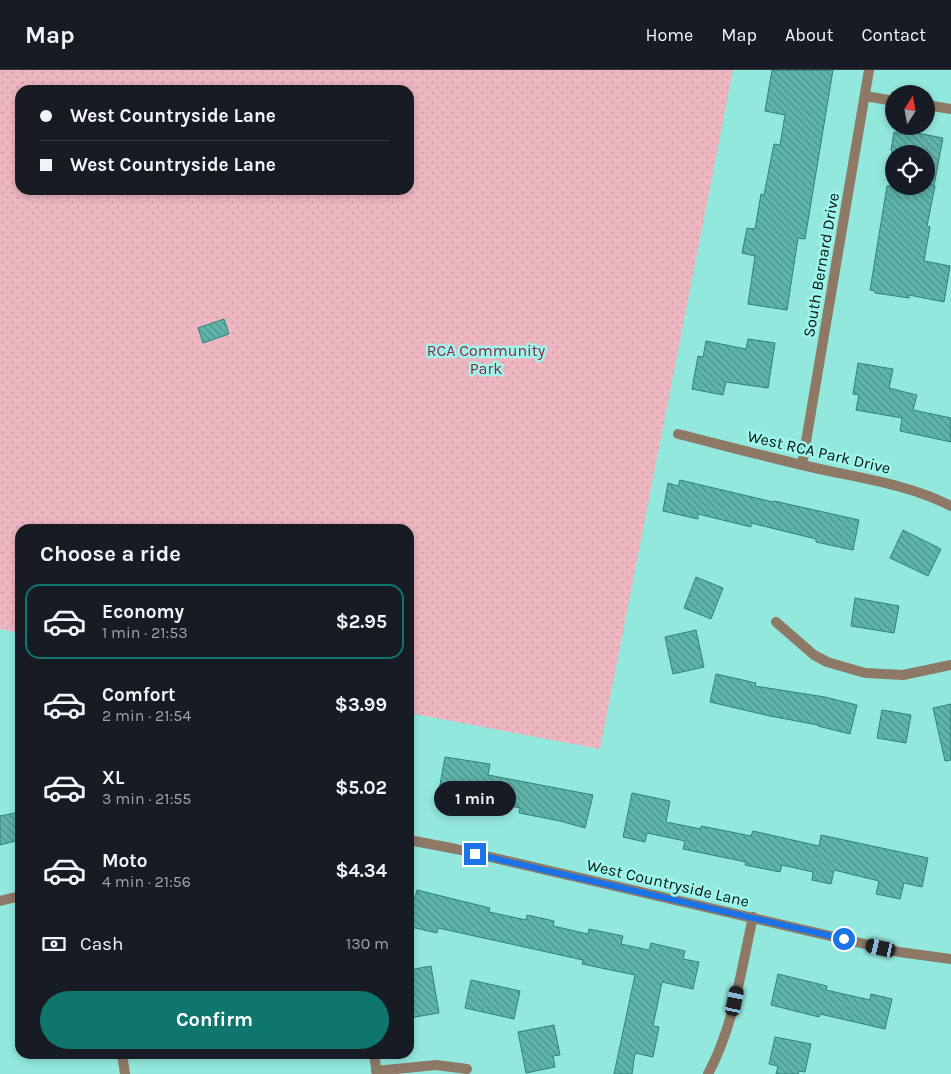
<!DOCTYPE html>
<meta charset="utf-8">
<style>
body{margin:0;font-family:Karla,sans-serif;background:#20242c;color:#f1f3f6;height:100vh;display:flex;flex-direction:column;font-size:19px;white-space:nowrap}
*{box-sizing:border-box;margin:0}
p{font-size:16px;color:#9ea1a6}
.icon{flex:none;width:28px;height:28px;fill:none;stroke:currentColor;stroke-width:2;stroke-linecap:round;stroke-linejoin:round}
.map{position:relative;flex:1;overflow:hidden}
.drawer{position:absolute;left:15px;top:454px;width:399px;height:535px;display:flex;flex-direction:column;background:#171b24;border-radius:15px;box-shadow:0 2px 8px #0003}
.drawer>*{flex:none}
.guide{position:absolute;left:15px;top:15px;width:399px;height:110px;border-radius:15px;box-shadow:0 2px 8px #0003;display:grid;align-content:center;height:110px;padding:0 25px;background:#171b24}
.needle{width:32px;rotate:11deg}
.fabs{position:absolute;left:885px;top:15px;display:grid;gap:10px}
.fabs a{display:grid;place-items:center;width:50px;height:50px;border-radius:50%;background:#171b24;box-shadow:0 2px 8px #0003;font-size:25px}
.end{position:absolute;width:22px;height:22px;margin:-11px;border:6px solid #1a73e8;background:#fff;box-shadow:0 0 0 2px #fff}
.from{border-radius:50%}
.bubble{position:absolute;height:35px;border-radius:18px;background:#171b24;box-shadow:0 2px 8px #0003;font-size:16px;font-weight:700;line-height:35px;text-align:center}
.car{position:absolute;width:15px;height:30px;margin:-15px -8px;border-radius:6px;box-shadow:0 0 4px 1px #0007;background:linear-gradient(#222 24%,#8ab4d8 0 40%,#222 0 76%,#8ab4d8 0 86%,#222 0)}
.guide b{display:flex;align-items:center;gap:18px;height:48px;font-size:19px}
.guide b+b{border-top:1px solid #363941}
.guide i{width:12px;height:12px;background:#f1f3f6}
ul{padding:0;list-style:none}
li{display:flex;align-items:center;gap:15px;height:75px;margin:0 10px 8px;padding:0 15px;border:2px solid transparent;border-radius:15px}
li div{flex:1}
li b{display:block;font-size:19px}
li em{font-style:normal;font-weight:700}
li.on{border-color:#0f766e}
li>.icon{width:45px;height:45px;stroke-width:1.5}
h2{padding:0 25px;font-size:22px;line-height:60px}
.pay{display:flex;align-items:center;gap:12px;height:55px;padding:0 25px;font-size:19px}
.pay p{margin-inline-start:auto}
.action{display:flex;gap:10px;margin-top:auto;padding:10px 25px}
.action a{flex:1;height:58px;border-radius:30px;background:#0f766e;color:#fff;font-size:20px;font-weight:700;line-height:58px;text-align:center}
header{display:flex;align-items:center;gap:30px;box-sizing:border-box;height:70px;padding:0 25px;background:#171b24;border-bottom:1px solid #363941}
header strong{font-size:24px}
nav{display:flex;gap:28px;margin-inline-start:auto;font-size:18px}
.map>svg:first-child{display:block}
.park{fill:url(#park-dots);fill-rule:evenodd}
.building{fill:url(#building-back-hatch);stroke:#2c857b}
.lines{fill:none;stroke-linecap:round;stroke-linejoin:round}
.street{stroke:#8e7966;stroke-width:10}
.route{stroke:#1a73e8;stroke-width:6}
.labels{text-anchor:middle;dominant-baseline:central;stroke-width:5;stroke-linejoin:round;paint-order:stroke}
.street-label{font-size:16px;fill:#001714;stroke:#a0f5ea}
.park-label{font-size:16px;fill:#872847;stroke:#a0f5ea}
</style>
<header>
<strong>Map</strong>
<nav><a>Home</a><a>Map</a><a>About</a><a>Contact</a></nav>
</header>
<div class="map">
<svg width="951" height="1004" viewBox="0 0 951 1004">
<defs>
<pattern id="park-dots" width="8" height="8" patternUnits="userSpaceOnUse" patternTransform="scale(1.25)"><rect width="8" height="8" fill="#eeb6c1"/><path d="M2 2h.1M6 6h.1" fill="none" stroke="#ca9ca5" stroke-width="1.8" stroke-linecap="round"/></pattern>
<pattern id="building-back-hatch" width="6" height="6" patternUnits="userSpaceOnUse" patternTransform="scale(1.25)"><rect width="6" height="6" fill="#60b5aa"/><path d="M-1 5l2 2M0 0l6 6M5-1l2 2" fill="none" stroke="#4d9289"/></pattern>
</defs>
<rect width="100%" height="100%" fill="#93e8dd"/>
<path class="park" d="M0,0H733L600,679L409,643V459H20V563L0,559ZM20,20H409V120H20Z"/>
<g class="building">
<polygon points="772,0 833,0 805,169 798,168 787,240 748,234 755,186 742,183 747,158 755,159 761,124 764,125 774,74 780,75 785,45 765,41"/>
<polygon points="902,60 943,68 934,115 926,114 926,84 892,84 892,81 891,80 894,62 902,64"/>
<polygon points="887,116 935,116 927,156 930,157 924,191 950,196 944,232 909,225 909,228 875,223 875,221 870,220"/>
<polygon points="224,249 229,264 203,273 198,258"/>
<polygon points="748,269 775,273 768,318 726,312 723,325 692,319 698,286 703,287 706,271 746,279"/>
<polygon points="858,293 893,299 889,318 917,325 913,340 951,348 951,372 900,361 902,348 856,340 859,325 853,324"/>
<polygon points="680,410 773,432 774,431 859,450 853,480 816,472 816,469 751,453 751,457 698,444 698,449 663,441 668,413 678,416"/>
<polygon points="903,460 941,479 928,506 890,488"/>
<polygon points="696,507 723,518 711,549 684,538"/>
<polygon points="855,528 899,536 894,563 851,556"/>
<polygon points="696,560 704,597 673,604 665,567"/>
<polygon points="716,604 756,613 755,616 825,627 857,635 850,664 818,656 818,655 770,646 710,632"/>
<polygon points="951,634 951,690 945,691 933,638"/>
<polygon points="882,640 911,645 906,673 877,668"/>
<polygon points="445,687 490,694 488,705 593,725 585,758 560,751 519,743 520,738 496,733 497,730 439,720"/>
<polygon points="632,723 670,731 666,752 701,759 701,756 751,766 753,761 819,776 821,765 928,788 922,817 904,813 900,829 876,824 879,811 834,800 831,814 812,810 813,802 782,795 780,802 745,795 746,792 683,779 685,771 647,763 645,772 623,767"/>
<polygon points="20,742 20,770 0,775 0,746"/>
<polygon points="417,820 490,838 489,842 526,850 527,845 554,851 553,856 588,864 589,859 623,866 621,874 649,880 651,873 685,881 683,889 699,892 693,919 662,912 653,956 659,957 653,987 635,983 632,1004 614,1004 635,905 582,894 583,890 520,876 438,858 437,863 411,857 412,852 409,852 409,827 415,828"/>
<polygon points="431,896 439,943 409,948 409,900"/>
<polygon points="778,904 827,916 826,920 870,930 871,924 892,929 885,959 820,944 819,947 771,935"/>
<polygon points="471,910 520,921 514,949 465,938"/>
<polygon points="554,955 560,985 553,986 555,997 526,1003 518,962"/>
<polygon points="775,967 811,974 805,1002 799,1001 798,1004 776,1004 778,996 769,994"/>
</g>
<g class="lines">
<g class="street">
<polyline points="865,26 894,31"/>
<polyline points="926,35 951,39"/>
<path d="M678,364C722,375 767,387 811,397C858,408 908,414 951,436"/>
<polyline points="802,395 869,0"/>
<polyline points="776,552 814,585 827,592 865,603 903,605 951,595"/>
<polyline points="409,770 456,779 899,882 951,889"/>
<polyline points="0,831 20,826"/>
<polyline points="122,984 125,1004"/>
<polyline points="374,984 377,1004"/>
<polyline points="376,1001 436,995 467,999"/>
<path d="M708,1004C734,956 741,900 753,847"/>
</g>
</g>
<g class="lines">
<polyline class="route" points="475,784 844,869"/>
</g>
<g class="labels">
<g class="street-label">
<text transform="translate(821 195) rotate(-80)">South Bernard Drive</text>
<text transform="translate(819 382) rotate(13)">West RCA Park Drive</text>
<text transform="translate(668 813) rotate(13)">West Countryside Lane</text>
</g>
<g class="park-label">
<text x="486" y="280">RCA Community<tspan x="486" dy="18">Park</tspan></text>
</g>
</g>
</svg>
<div class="fabs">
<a><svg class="needle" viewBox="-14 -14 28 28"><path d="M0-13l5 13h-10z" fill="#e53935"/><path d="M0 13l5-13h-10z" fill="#9ea1a6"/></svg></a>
<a><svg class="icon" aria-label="locate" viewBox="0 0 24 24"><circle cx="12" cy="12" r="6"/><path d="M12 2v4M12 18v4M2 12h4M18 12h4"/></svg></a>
</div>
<i class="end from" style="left:844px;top:869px"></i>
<i class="end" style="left:475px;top:784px"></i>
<div class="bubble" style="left:434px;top:711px;width:82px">1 min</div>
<i class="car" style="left:881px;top:878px;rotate:283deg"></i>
<i class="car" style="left:735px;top:931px;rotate:12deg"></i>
<div class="guide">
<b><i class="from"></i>West Countryside Lane</b>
<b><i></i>West Countryside Lane</b>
</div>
<section class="drawer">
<h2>Choose a ride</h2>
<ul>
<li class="on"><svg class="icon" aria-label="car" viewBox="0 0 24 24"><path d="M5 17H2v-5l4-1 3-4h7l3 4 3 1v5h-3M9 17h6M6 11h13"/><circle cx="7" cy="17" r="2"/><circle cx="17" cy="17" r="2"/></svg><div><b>Economy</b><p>1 min · 21:53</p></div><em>$2.95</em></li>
<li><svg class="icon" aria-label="car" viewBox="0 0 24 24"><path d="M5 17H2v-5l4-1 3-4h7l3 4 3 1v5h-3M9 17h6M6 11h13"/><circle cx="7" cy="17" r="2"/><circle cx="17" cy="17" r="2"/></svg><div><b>Comfort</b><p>2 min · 21:54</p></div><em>$3.99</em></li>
<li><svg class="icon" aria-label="car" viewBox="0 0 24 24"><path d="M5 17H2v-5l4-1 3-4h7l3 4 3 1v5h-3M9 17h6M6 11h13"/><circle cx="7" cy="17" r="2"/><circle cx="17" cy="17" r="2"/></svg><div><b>XL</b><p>3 min · 21:55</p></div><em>$5.02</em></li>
<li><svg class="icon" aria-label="car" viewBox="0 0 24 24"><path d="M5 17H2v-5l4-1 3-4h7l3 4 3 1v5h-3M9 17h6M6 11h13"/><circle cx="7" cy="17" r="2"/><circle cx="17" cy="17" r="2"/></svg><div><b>Moto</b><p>4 min · 21:56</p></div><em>$4.34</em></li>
</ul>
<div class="pay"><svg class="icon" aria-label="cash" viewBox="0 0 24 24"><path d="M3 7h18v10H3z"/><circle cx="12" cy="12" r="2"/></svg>Cash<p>130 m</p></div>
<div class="action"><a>Confirm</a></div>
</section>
</div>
